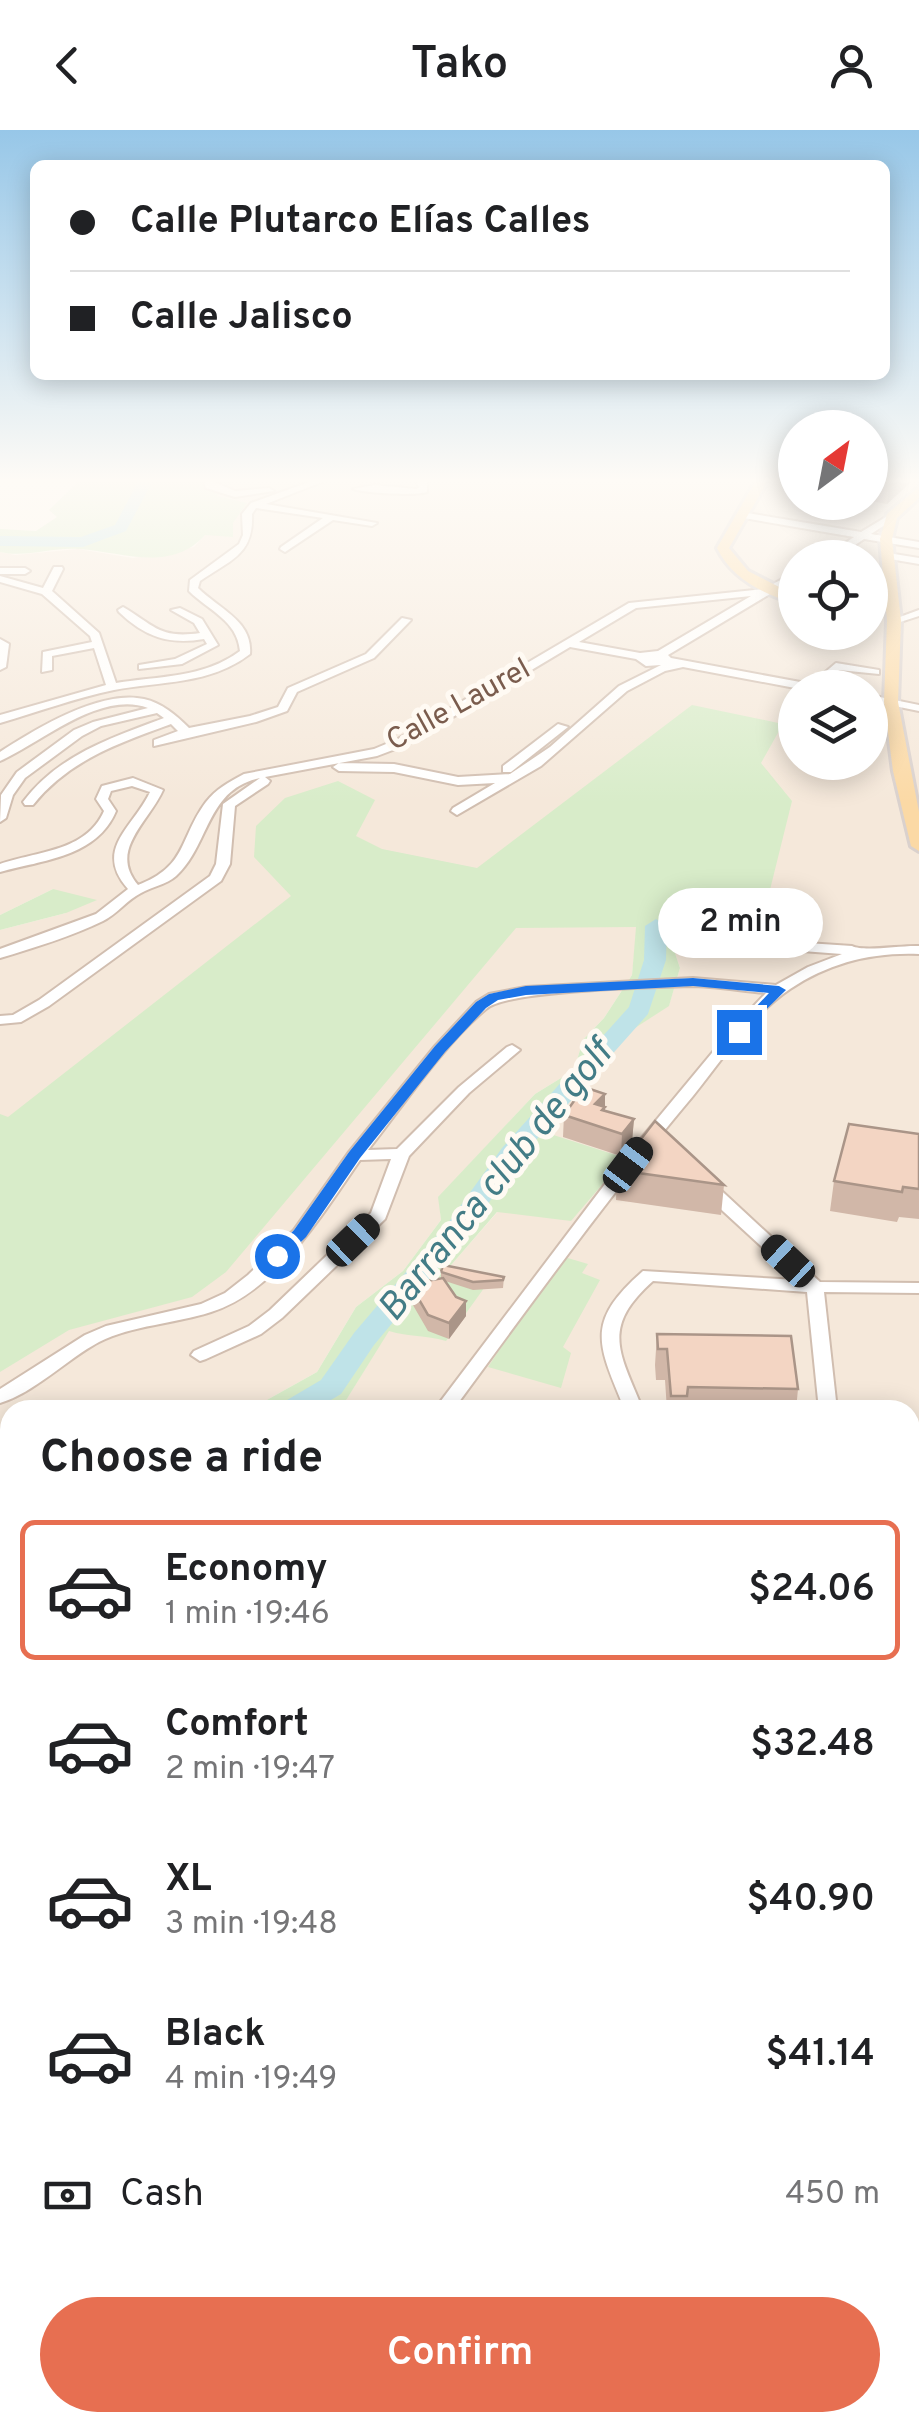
<!DOCTYPE html>
<meta charset="utf-8">
<style>
body{margin:0;font-family:Overpass,sans-serif;background:#f6f6f6;color:#202124;height:100vh;display:flex;flex-direction:column;font-size:38px;white-space:nowrap}
*{box-sizing:border-box;margin:0}
p{font-size:32px;color:#757577}
.icon{flex:none;width:55px;height:55px;fill:none;stroke:currentColor;stroke-width:2;stroke-linecap:round;stroke-linejoin:round}
.map{position:relative;flex:1;overflow:hidden}
.side{position:absolute;left:0px;top:1270px;width:920px;height:1032px;display:flex;flex-direction:column;background:#fff;border-radius:30px 30px 0 0;box-shadow:0 5px 25px #0003}
.side>*{flex:none}
.hud{position:absolute;left:30px;top:30px;width:860px;height:220px;border-radius:15px;box-shadow:0 5px 25px #0003;display:grid;align-content:center;height:220px;padding:0 40px;background:#fff}
.needle{width:65px;rotate:32deg}
.tools{position:absolute;left:778px;top:280px;display:grid;gap:20px}
.tools a{display:grid;place-items:center;width:110px;height:110px;border-radius:50%;background:#fff;box-shadow:0 5px 25px #0003;font-size:50px}
.end{position:absolute;width:45px;height:45px;margin:-22px;border:12px solid #1a73e8;background:#fff;box-shadow:0 0 0 5px #fff}
.from{border-radius:50%}
.bubble{position:absolute;height:70px;border-radius:35px;background:#fff;box-shadow:0 5px 25px #0003;font-size:32px;font-weight:600;line-height:70px;text-align:center}
.car{position:absolute;width:30px;height:60px;margin:-30px -15px;border-radius:12px;box-shadow:0 0 8px 2px #0007;background:linear-gradient(#222 24%,#8ab4d8 0 40%,#222 0 76%,#8ab4d8 0 86%,#222 0)}
.hud b{display:flex;align-items:center;gap:35px;height:95px;font-size:38px}
.hud b+b{border-top:2px solid #e0e0e0}
.hud i{width:25px;height:25px;background:#202124}
ul{padding:0;list-style:none}
li{display:flex;align-items:center;gap:30px;height:140px;margin:0 20px 15px;padding:0 20px;border:5px solid transparent;border-radius:15px}
li div{flex:1}
li b{display:block;font-size:38px}
li em{font-style:normal;font-weight:600}
li.active{border-color:#e76f51}
li>.icon{width:90px;height:90px;stroke-width:1.5}
h2{padding:0 40px;font-size:45px;line-height:120px}
.pay{display:flex;align-items:center;gap:25px;height:110px;padding:0 40px;font-size:38px}
.pay p{margin-inline-start:auto}
.action{display:flex;gap:20px;margin-top:auto;padding:20px 40px}
.action a{flex:1;height:115px;border-radius:60px;background:#e76f51;color:#fff;font-size:40px;font-weight:600;line-height:115px;text-align:center}
header{display:flex;justify-content:space-between;align-items:center;height:130px;padding:0 40px;background:#fff;font-size:45px;font-weight:600}
.map>svg:first-child{display:block}
.residential{fill:#f5e8da;fill-rule:evenodd}
.green{fill:#d8ecc9}
.lines{fill:none;stroke-linecap:round;stroke-linejoin:round}
.river{fill:#bfe3e8;fill-rule:evenodd}
.minor-casing{stroke:#d1beb0;stroke-width:4}
.major-casing{stroke:#dad1cd;stroke-width:6}
.minor{fill:#fff;fill-rule:evenodd}
.major{fill:#fbd9a5;fill-rule:evenodd}
.wall{fill:#d1b7a8}
.shaded-wall{fill:#aa9588}
.building{fill:#f3d5c3;stroke:#aa9588;stroke-width:2.5}
.route{fill:#1a73e8}
.labels{text-anchor:middle;dominant-baseline:central;stroke-width:10;stroke-linejoin:round;paint-order:stroke}
.far-street-label{font-size:30px;fill:#7a5c4d;stroke:#fffaf3}
.water-label{font-size:38px;font-style:italic;fill:#437c86;stroke:#fffaf3}
</style>
<header><svg class="icon" aria-label="back" viewBox="0 0 24 24"><path d="M15 5l-7 7 7 7"/></svg>Tako<svg class="icon" aria-label="person" viewBox="0 0 24 24"><circle cx="12" cy="8" r="4"/><path d="M4 21q1-7 8-7t8 7"/></svg></header>
<div class="map">
<svg width="919" height="2302" viewBox="0 0 919 2302">
<rect width="100%" height="100%" fill="#fdf6ec"/>
<path class="residential" d="M232,352H795V372H870V352H919V2302H0V1576L10,1551V2292H910V1280H340L388,1201L445,1142L554,1017L537,995L593,950L618,909L669,875L680,838L672,815L637,797L632,845L604,888L583,910L574,940L535,964L439,1067L441,1090L403,1141L356,1177L317,1242L256,1276L10,1280V1393L0,1395V800L66,783L53,759L0,785V422L15,425L78,419L133,428L194,417L205,405L216,366ZM795,428H870V502H795ZM795,558H870V632H795Z"/>
<g class="green">
<path d="M78,352H232L217,366L247,373L233,393V407L205,405C171,443 123,422 79,419C52,417 26,428 0,422V399L36,401L57,387L49,380Z"/>
<path d="M692,575L783,594L761,633L792,671L761,796H684L672,814L680,838L669,876L618,909L593,950L537,995L541,1001L625,1028L571,1091L497,1082L446,1141L487,1154L446,1211C425,1205 409,1207 389,1201L340,1280H208L215,1275L256,1276L317,1242L356,1177L403,1141L441,1090L438,1067L535,964L574,940L583,910L604,888L632,845L636,797L516,798L226,1142L192,1167L69,1200L0,1242V984L8,987L291,766L254,727L256,696L285,668L338,651L375,670L356,706L382,719L477,738Z"/>
<polygon points="53,759 97,770 66,783 0,800 0,785"/>
<polygon points="561,1126 588,1134 582,1143 600,1150 563,1217 571,1223 561,1258 488,1237"/>
<polygon points="4,1392 10,1393 10,1551 0,1576 0,1395"/>
</g>
<g class="lines">
<g class="river">
<polygon points="138,352 152,352 126,401 83,417 0,416 0,406 81,407 115,395"/>
<polygon points="656,789 667,796 666,830 648,884 520,1028 469,1101 374,1215 341,1264 314,1280 277,1280 282,1273 321,1250 354,1203 451,1089 502,1018 629,877 644,830 645,796"/>
<polygon points="10,1460 10,1488 0,1491 0,1463"/>
</g>
<defs>
<g id="minor">
<polygon points="204,352 214,352 235,361 269,358 274,361 235,367 206,358"/>
<path d="M309,352H322L266,374L377,393L372,396L333,390L285,422L280,419L281,417L323,388L256,378L252,384C254,425 230,430 200,451L198,458C219,479 253,491 250,524C210,555 161,551 114,560C75,568 38,582 0,593V585L106,555L94,518L52,526V540L42,542L43,522L92,512L90,506L42,464L0,452V446L43,458L54,437H62L63,439L52,461L99,503L116,553C159,546 204,548 240,521C237,490 209,481 189,461L190,450L239,414L243,405L242,384L251,373Z"/>
<path d="M417,352H427V362C413,366 366,363 353,359L375,355L416,359L419,358Z"/>
<polygon points="741,382 861,402 891,384 894,385 894,389 871,404 919,412 919,418 864,409 836,428 823,428 854,407 738,387 738,383"/>
<polygon points="888,423 919,428 919,434 884,428 884,424"/>
<polygon points="0,438 25,438 30,441 25,444 0,444"/>
<path d="M795,442V449L668,525L671,528L811,554L836,533L879,540V544L839,540L821,558H795L683,537L665,541L627,561L541,636L457,685L451,681L453,678L495,653L458,655L394,642L339,641L333,637L339,633L394,634L458,647L510,644L550,617L619,556L661,535L646,536L636,529L570,517L406,615L377,626L265,647L270,651L268,654L235,676L230,734L221,751L49,876L21,892L0,894V886L13,885L39,870L210,746L216,734L223,674L260,648C206,659 210,715 176,746C166,755 153,756 141,763C127,770 117,784 103,791C72,806 34,818 0,828V819L96,784L128,759C93,719 133,698 150,662L132,656L111,661L108,669L116,681C97,727 43,730 0,742V734C37,721 86,722 104,681L96,669L102,656L133,648L163,660C149,692 108,720 138,755C188,736 179,708 206,672C216,659 229,652 244,644L374,619L398,609L629,473L764,459ZM751,466L658,521L640,523L579,512L636,478Z"/>
<path d="M123,477C154,495 159,509 200,503L194,493L171,480L180,478L202,489L218,515L182,534L139,539V535L175,529L207,514L204,509C169,515 145,507 119,482L118,480Z"/>
<polygon points="919,480 919,486 894,494 889,491"/>
<path d="M402,488L411,490L374,528L297,562L287,581L256,592L154,616V610L178,601L171,594C119,613 69,630 33,675H25L23,672C58,625 111,608 164,588L157,583L101,596L82,606L25,648L13,665L6,688L0,692L1,665L17,642L74,600L93,592L148,578C100,560 41,613 0,631V622C35,599 101,559 144,569C162,573 176,585 189,598L250,586L278,577L288,558L366,524Z"/>
<polygon points="0,509 9,514 6,537 0,540"/>
<polygon points="870,565 919,575 919,581 870,571"/>
<polygon points="558,594 568,597 511,642 503,642 503,636"/>
<path d="M703,806L852,816C864,822 902,815 919,816V824C872,822 829,833 790,859C750,886 723,929 693,966C608,1067 531,1174 453,1280H434L624,1029L731,900L766,863C741,861 715,856 690,856C654,857 507,860 486,879C443,915 403,976 368,1020L397,1019L459,957L507,917L512,915L520,920L469,963L409,1026L385,1089L282,1188L261,1204L206,1229L200,1231L191,1225L194,1221L249,1196L270,1180L371,1083L391,1029L360,1030C323,1083 276,1162 211,1182C174,1194 133,1195 99,1212C67,1229 34,1263 0,1273V1259L85,1205L106,1196L201,1174L225,1163L248,1145L294,1100L349,1022L435,916L476,872L489,864L526,857L693,848L776,855L808,837L842,824L698,813V807Z"/>
<path d="M706,1051L712,1052L820,1152L919,1153V1163L824,1162L837,1280H819L807,1162L653,1151C600,1198 620,1223 643,1280H625C598,1214 584,1193 643,1141L798,1150L700,1060L698,1056L700,1052Z"/>
<polygon points="910,1300 919,1302 919,1314 910,1312"/>
<polygon points="910,1484 919,1487 919,1503 910,1500"/>
<polygon points="910,1733 919,1735 919,1755 910,1753"/>
<polygon points="10,1915 10,1941 0,1945 0,1919"/>
<polygon points="10,2171 10,2203 0,2207 0,2175"/>
<polygon points="910,2219 919,2223 919,2252 910,2248"/>
<polygon points="347,2292 386,2292 390,2302 351,2302"/>
</g>
<g id="major">
<path d="M755,352H767L729,418L748,441L795,465V473C763,464 732,449 717,418Z"/>
<polygon points="919,357 919,368 897,388 892,409 901,491 898,572 919,682 919,721 911,716 893,641 884,572 887,491 880,409 887,384"/>
<polygon points="919,1849 919,1903 910,1906 910,1853"/>
<polygon points="723,2292 761,2292 757,2302 719,2302"/>
</g>
</defs>
<use href="#minor" class="minor-casing"/>
<use href="#major" class="major-casing"/>
<use href="#minor" class="minor"/>
<use href="#major" class="major"/>
</g>
<g class="wall">
<polygon points="774,352 795,352 795,356"/>
<polygon points="870,352 911,352 887,374 870,371"/>
<polygon points="605,964 605,981 634,989 632,1011 621,1026 563,1007 564,985"/>
<polygon points="919,1004 919,1089 899,1087 897,1092 830,1081 834,1051"/>
<polygon points="617,1040 724,1055 721,1085 616,1070"/>
<polygon points="441,1142 504,1147 503,1158 473,1160 445,1151 466,1186 449,1209 428,1201 410,1170 410,1154 441,1148"/>
<polygon points="657,1204 798,1259 796,1280 667,1280 665,1250 656,1250 655,1235"/>
</g>
<g class="shaded-wall">
<polygon points="890,352 911,352 887,374 889,354"/>
<polygon points="605,964 605,977 604,998 595,974"/>
<polygon points="634,989 632,1011 621,1026 622,1004"/>
<polygon points="466,1171 466,1186 449,1209 449,1193"/>
<polygon points="919,1450 919,1462 915,1482 910,1483 912,1452"/>
</g>
<g class="building">
<polygon points="584,957 605,964 595,974 605,977 602,980 634,989 622,1004 564,985"/>
<polygon points="655,991 724,1055 617,1040"/>
<polygon points="849,994 919,1004 919,1059 903,1057 902,1062 834,1051"/>
<polygon points="443,1135 504,1147 503,1150 473,1152 441,1142"/>
<polygon points="443,1148 456,1167 466,1171 449,1193 428,1185 410,1154"/>
<polygon points="657,1204 791,1206 798,1259 688,1257 687,1266 671,1266 667,1219 658,1219"/>
<polygon points="910,1391 919,1392 919,1450 912,1452 910,1452"/>
</g>
<linearGradient id="sky" x2="0" y2="1"><stop stop-color="#97c7e8"/><stop offset="0.52" stop-color="#fefbf6"/><stop offset="1" stop-color="#fefbf6" stop-opacity="0"/></linearGradient>
<rect width="919" height="674" fill="url(#sky)"/>
<polygon class="route" points="693,848 779,856 786,860 739,906 732,902 769,863 693,856 526,865 498,870 486,878 445,922 360,1028 306,1107 283,1130 269,1126 294,1100 349,1022 435,916 476,872 489,864 526,856"/>
<g class="labels">
<g class="far-street-label">
<text transform="translate(459 576) rotate(-29)">Calle Laurel</text>
</g>
<g class="water-label">
<text transform="translate(497 1052) rotate(-51)">Barranca club de golf</text>
</g>
</g>
</svg>
<div class="tools">
<a><svg class="needle" viewBox="-14 -14 28 28"><path d="M0-13l5 13h-10z" fill="#e53935"/><path d="M0 13l5-13h-10z" fill="#757577"/></svg></a>
<a><svg class="icon" aria-label="locate" viewBox="0 0 24 24"><circle cx="12" cy="12" r="6"/><path d="M12 2v4M12 18v4M2 12h4M18 12h4"/></svg></a>
<a><svg class="icon" aria-label="layers" viewBox="0 0 24 24"><path d="M12 4l9 5-9 5-9-5zM3 14l9 5 9-5"/></svg></a>
</div>
<i class="end from" style="left:277px;top:1126px"></i>
<i class="end" style="left:739px;top:902px"></i>
<div class="bubble" style="left:658px;top:758px;width:165px">2 min</div>
<i class="car" style="left:628px;top:1035px;rotate:37deg"></i>
<i class="car" style="left:353px;top:1110px;rotate:46deg"></i>
<i class="car" style="left:788px;top:1131px;rotate:313deg"></i>
<div class="hud">
<b><i class="from"></i>Calle Plutarco Elías Calles</b>
<b><i></i>Calle Jalisco</b>
</div>
<section class="side">
<h2>Choose a ride</h2>
<ul>
<li class="active"><svg class="icon" aria-label="car" viewBox="0 0 24 24"><path d="M5 17H2v-5l4-1 3-4h7l3 4 3 1v5h-3M9 17h6M6 11h13"/><circle cx="7" cy="17" r="2"/><circle cx="17" cy="17" r="2"/></svg><div><b>Economy</b><p>1 min · 19:46</p></div><em>$24.06</em></li>
<li><svg class="icon" aria-label="car" viewBox="0 0 24 24"><path d="M5 17H2v-5l4-1 3-4h7l3 4 3 1v5h-3M9 17h6M6 11h13"/><circle cx="7" cy="17" r="2"/><circle cx="17" cy="17" r="2"/></svg><div><b>Comfort</b><p>2 min · 19:47</p></div><em>$32.48</em></li>
<li><svg class="icon" aria-label="car" viewBox="0 0 24 24"><path d="M5 17H2v-5l4-1 3-4h7l3 4 3 1v5h-3M9 17h6M6 11h13"/><circle cx="7" cy="17" r="2"/><circle cx="17" cy="17" r="2"/></svg><div><b>XL</b><p>3 min · 19:48</p></div><em>$40.90</em></li>
<li><svg class="icon" aria-label="car" viewBox="0 0 24 24"><path d="M5 17H2v-5l4-1 3-4h7l3 4 3 1v5h-3M9 17h6M6 11h13"/><circle cx="7" cy="17" r="2"/><circle cx="17" cy="17" r="2"/></svg><div><b>Black</b><p>4 min · 19:49</p></div><em>$41.14</em></li>
</ul>
<div class="pay"><svg class="icon" aria-label="cash" viewBox="0 0 24 24"><path d="M3 7h18v10H3z"/><circle cx="12" cy="12" r="2"/></svg>Cash<p>450 m</p></div>
<div class="action"><a>Confirm</a></div>
</section>
</div>
